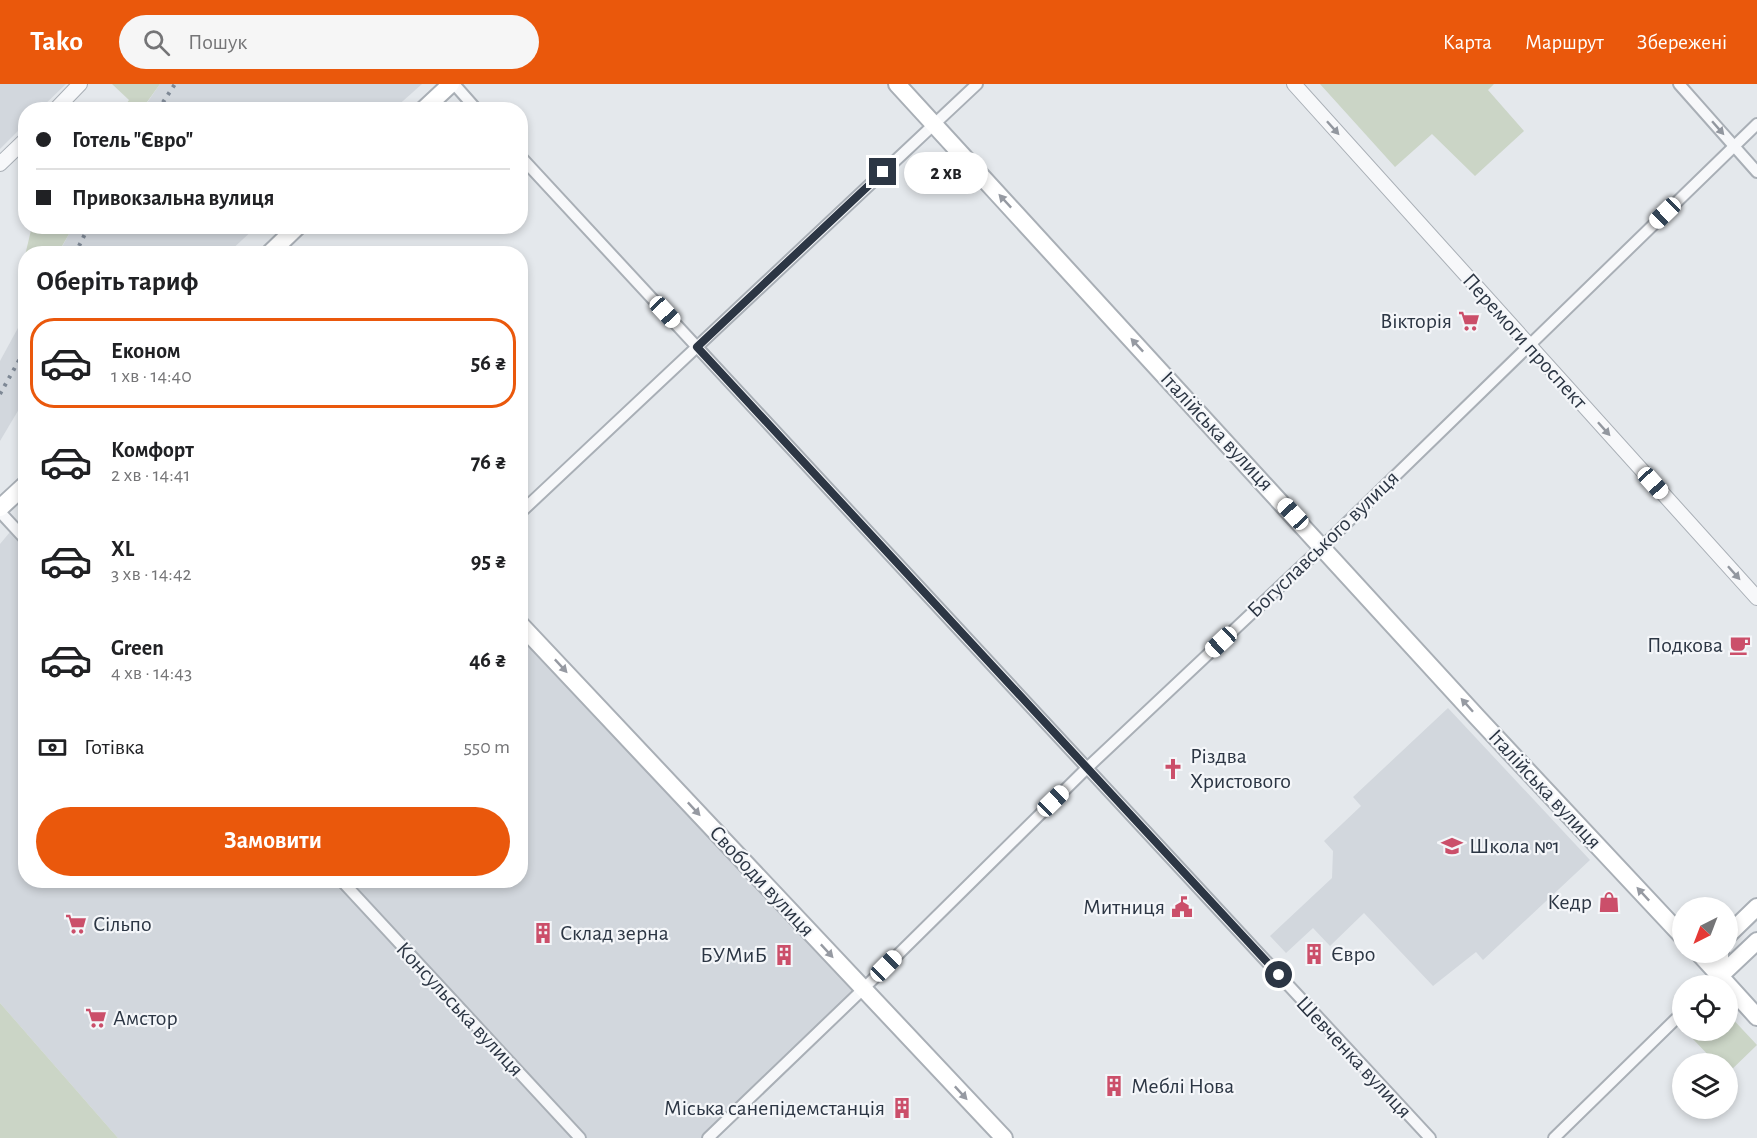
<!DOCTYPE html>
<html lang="uk">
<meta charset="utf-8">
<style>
body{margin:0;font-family:"Alegreya Sans",sans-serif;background:#f6f6f6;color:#202124;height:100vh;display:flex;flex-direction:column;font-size:22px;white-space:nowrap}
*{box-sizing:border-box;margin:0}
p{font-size:20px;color:#757577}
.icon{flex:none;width:33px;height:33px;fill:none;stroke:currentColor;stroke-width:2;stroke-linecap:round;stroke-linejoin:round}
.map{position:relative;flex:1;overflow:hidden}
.side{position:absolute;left:18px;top:162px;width:510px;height:642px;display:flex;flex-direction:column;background:#fff;border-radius:24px;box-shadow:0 3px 9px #0003}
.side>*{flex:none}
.top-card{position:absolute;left:18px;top:18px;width:510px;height:132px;border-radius:24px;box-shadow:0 3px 9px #0003;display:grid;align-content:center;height:132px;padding:0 18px;background:#fff}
.needle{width:39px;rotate:222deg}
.tools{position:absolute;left:1672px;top:813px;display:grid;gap:12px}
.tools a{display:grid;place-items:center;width:66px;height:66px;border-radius:50%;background:#fff;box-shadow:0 3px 9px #0003;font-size:30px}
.end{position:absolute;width:27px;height:27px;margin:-14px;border:8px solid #2c3644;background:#fff;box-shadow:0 0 0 3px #fff}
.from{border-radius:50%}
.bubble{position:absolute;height:42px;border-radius:21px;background:#fff;box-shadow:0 3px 9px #0003;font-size:20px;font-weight:700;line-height:42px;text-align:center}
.car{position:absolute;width:18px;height:36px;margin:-18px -9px;border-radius:8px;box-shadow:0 0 4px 2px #0007;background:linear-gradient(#fff 24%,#345 0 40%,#fff 0 76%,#345 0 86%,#fff 0)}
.top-card b{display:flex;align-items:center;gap:21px;height:57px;font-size:22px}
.top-card b+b{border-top:2px solid #e0e0e0}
.top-card i{width:15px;height:15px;background:#202124}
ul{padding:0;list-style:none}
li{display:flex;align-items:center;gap:18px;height:90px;margin:0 12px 9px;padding:0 6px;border:3px solid transparent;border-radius:24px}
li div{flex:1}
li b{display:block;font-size:22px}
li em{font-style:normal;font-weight:700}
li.current{border-color:#ea580c}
li>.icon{width:54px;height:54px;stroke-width:1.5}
h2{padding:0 18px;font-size:27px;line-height:72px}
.pay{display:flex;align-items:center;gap:15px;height:66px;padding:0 18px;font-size:22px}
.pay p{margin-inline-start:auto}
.action{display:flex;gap:12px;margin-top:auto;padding:12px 18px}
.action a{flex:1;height:69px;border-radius:36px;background:#ea580c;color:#fff;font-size:24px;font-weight:700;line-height:69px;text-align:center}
header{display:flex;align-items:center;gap:36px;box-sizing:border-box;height:84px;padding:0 30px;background:#ea580c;color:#fff}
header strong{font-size:28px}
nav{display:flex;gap:33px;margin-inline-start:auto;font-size:21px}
.search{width:420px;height:54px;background:#f6f6f6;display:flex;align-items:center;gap:15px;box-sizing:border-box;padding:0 21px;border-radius:33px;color:#757577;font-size:22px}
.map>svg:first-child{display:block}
.built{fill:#d2d7dd}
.green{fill:#cbd5c6}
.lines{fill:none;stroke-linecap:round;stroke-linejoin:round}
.minor-casing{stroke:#a9afb6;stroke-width:14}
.tertiary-casing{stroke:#a9afb6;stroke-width:16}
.secondary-casing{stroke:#a9afb6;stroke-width:20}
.minor{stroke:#f7f8fa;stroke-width:10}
.tertiary{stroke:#f7f8fa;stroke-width:14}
.secondary{stroke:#fff;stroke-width:16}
.rail{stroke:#7e8895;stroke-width:4;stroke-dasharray:3 6;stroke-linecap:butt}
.oneway{fill:#92979f}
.oneway2{fill:#969aa2}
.route{stroke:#2c3644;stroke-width:8}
.labels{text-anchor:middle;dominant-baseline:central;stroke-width:4.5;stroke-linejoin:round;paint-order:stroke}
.poi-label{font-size:22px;fill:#2c3644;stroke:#f4f6f9;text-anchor:start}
.street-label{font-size:22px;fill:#2c3644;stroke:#f4f6f9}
</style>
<header>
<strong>Tako</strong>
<div class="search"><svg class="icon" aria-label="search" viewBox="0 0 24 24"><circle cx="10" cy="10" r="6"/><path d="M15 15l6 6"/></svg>Пошук</div>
<nav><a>Карта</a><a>Маршрут</a><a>Збережені</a></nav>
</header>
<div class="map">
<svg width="1757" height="1054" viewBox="0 0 1757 1054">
<rect width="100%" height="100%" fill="#e4e8ec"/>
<g class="built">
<polygon points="0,0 66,0 40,25 26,26 25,40 0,65"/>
<polygon points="160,0 422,0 394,25 142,26"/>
<polygon points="73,143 256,143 228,169 58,170"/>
<polygon points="25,231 25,315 0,357 0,277"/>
<polygon points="25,430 26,796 520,796 521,553 857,905 702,1054 118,1054 0,919 0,460"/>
<polygon points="1448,624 1590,776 1483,876 1476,868 1433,902 1364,829 1330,862 1313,844 1286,869 1270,852 1332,794 1333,767 1324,757 1361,722 1353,713"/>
</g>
<g class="green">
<polygon points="112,0 160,0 142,25 122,26 129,16"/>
<polygon points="1320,0 1494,0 1488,6 1524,47 1475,92 1432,50 1395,83"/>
<polygon points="32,142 73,142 73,143 58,169 26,170 25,183 23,180"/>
<polygon points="0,919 118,1054 0,1054"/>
<polygon points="1728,930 1757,961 1728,989 1728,980 1716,979 1690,952 1696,947 1728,946"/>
</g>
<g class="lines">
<defs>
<g id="minor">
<polyline points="454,0 477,26"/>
<polyline points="1679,0 1757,88"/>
<polyline points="520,72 1430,1054"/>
<polyline points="0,428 26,456"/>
<polyline points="520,429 977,0"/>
<polyline points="341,796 580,1054"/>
<polyline points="1710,902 1720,892"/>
<polyline points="708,1054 857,911 1087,684 1322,463 1757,40"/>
<polyline points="1554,1054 1683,928"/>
</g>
<g id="tertiary">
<polyline points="1294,0 1757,514"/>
<polyline points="55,26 80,0"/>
<polyline points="0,80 26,55"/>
</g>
<g id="secondary">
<polyline points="897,0 1477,633 1683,853"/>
<polyline points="423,26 451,0"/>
<polyline points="269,170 298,142"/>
<polyline points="0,424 26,400"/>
<polyline points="520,540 1004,1054"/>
<polyline points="1728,851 1757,823"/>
<polyline points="1698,868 1757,933"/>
<polyline points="1720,868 1720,892"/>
<polyline points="1720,892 1757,857"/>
</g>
</defs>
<use href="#minor" class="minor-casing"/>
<use href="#tertiary" class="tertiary-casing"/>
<use href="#secondary" class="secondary-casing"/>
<use href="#minor" class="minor"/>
<use href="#tertiary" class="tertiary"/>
<use href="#secondary" class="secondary"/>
<g class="rail">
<polyline points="158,26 175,0"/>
<polyline points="75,170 89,142"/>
<polyline points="0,310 26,264"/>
</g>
</g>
<defs><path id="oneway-solid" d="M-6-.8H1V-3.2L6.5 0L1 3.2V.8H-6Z" transform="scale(1.5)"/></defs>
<g class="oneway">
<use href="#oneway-solid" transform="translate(1333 44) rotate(48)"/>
<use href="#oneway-solid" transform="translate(1718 44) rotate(49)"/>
<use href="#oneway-solid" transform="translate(1604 345) rotate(48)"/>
<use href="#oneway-solid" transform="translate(1734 489) rotate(48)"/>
</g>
<g class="oneway2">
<use href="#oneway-solid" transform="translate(1005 117) rotate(-133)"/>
<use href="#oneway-solid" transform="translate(1137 261) rotate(-133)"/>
<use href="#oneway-solid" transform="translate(561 582) rotate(47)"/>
<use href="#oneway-solid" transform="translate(1467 621) rotate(-132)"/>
<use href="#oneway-solid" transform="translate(694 725) rotate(47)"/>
<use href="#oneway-solid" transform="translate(1643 810) rotate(-133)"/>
<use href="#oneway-solid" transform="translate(827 867) rotate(47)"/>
<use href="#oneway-solid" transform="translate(961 1009) rotate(47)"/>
</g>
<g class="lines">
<polyline class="route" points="883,88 697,263 1279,891"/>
</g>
<defs>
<symbol id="supermarket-bare" viewBox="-9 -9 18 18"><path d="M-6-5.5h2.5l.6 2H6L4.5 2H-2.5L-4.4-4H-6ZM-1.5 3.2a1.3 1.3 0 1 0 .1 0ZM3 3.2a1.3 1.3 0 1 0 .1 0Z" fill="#cb4f6a" stroke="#f4f6f9" stroke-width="2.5" paint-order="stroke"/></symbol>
<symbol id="cafe-bare" viewBox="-9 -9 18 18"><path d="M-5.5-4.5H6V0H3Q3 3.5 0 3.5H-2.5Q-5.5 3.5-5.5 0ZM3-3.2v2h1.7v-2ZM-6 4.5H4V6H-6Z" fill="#cb4f6a" stroke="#f4f6f9" stroke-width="2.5" paint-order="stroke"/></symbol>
<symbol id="church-bare" viewBox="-9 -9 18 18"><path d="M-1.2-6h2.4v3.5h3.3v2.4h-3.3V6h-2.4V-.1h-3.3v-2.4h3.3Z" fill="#cb4f6a" stroke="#f4f6f9" stroke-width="2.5" paint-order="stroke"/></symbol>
<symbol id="school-bare" viewBox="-9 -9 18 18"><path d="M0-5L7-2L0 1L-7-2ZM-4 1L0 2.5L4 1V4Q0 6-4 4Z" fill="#cb4f6a" stroke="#f4f6f9" stroke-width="2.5" paint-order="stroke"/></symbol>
<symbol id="shop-bare" viewBox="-9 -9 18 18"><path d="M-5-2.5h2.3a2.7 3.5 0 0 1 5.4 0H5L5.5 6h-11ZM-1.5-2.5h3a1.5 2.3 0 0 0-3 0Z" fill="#cb4f6a" stroke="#f4f6f9" stroke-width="2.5" paint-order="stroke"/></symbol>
<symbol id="civic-bare" viewBox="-9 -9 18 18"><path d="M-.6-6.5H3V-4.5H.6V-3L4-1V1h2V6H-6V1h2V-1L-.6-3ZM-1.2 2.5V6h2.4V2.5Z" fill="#cb4f6a" stroke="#f4f6f9" stroke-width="2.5" paint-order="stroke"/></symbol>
<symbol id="building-bare" viewBox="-9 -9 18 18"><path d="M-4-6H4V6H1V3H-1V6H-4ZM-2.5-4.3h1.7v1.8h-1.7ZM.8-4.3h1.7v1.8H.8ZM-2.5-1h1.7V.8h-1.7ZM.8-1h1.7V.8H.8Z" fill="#cb4f6a" stroke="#f4f6f9" stroke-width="2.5" paint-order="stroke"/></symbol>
</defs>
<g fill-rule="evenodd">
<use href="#supermarket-bare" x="1454" y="222" width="30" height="30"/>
<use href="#cafe-bare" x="1725" y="546" width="30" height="30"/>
<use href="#church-bare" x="1158" y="670" width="30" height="30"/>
<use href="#school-bare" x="1437" y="747" width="30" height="30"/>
<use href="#shop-bare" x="1594" y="803" width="30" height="30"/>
<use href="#civic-bare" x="1167" y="808" width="30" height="30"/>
<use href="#supermarket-bare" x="61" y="825" width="30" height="30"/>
<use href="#building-bare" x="528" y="834" width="30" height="30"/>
<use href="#building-bare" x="1299" y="855" width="30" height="30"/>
<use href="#building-bare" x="769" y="856" width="30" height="30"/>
<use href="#supermarket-bare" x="81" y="919" width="30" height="30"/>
<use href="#building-bare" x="1099" y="987" width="30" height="30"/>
<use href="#building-bare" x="887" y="1009" width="30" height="30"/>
</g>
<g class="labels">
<g class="poi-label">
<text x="1452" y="237" text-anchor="end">Вікторія</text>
<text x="1723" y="561" text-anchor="end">Подкова</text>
<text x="1190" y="672">Різдва<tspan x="1190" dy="25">Христового</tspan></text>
<text x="1469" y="762">Школа №1</text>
<text x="1592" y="818" text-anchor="end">Кедр</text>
<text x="1165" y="823" text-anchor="end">Митниця</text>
<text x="93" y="840">Сільпо</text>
<text x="560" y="849">Склад зерна</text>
<text x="1331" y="870">Євро</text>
<text x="767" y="871" text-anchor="end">БУМиБ</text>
<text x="113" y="934">Амстор</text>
<text x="1131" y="1002">Меблі Нова</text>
<text x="885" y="1024" text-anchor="end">Міська санепідемстанція</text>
</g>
<g class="street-label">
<text transform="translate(1525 257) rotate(48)">Перемоги проспект</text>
<text transform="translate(1217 347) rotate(47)">Італійська вулиця</text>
<text transform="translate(1323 460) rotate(-44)">Богуславського вулиця</text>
<text transform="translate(1545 705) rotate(47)">Італійська вулиця</text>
<text transform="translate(762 797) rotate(47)">Свободи вулиця</text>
<text transform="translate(460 925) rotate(47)">Консульська вулиця</text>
<text transform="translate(1354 973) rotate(47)">Шевченка вулиця</text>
</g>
</g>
</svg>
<div class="tools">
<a><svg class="needle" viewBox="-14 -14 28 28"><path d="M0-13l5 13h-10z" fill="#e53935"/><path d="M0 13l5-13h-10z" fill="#757577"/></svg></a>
<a><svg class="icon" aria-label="locate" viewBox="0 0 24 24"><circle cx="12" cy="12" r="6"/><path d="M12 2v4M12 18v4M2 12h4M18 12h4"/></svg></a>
<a><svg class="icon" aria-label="layers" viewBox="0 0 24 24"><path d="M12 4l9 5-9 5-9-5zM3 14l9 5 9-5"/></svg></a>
</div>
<i class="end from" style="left:1279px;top:891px"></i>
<i class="end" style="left:883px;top:88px"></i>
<div class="bubble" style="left:904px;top:68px;width:84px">2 хв</div>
<i class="car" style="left:1665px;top:129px;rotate:226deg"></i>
<i class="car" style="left:665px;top:228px;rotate:137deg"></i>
<i class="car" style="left:1653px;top:399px;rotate:138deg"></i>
<i class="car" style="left:1293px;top:430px;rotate:317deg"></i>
<i class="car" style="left:1221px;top:558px;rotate:227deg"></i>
<i class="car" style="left:1053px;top:717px;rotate:46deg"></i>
<i class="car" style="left:886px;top:882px;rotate:45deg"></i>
<div class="top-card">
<b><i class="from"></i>Готель &quot;Євро&quot;</b>
<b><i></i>Привокзальна вулиця</b>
</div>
<section class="side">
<h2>Оберіть тариф</h2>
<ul>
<li class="current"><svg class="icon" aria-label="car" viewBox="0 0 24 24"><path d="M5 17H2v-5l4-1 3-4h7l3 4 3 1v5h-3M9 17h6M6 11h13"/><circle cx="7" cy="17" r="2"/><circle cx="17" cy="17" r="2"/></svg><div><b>Економ</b><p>1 хв · 14:40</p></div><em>56 ₴</em></li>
<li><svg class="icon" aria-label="car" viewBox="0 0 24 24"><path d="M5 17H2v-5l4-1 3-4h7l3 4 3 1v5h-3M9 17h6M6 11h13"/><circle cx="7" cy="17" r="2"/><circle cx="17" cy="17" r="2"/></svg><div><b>Комфорт</b><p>2 хв · 14:41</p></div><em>76 ₴</em></li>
<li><svg class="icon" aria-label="car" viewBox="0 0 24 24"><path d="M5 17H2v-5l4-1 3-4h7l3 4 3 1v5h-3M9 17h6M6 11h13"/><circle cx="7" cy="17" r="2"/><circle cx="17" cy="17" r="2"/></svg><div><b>XL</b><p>3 хв · 14:42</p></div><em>95 ₴</em></li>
<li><svg class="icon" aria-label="car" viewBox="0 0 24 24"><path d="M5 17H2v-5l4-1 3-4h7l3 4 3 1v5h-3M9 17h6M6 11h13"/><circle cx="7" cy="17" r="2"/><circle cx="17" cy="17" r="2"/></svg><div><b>Green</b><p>4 хв · 14:43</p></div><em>46 ₴</em></li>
</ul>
<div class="pay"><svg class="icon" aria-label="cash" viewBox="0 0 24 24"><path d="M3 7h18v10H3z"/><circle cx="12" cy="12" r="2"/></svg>Готівка<p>550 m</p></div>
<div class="action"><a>Замовити</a></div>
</section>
</div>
